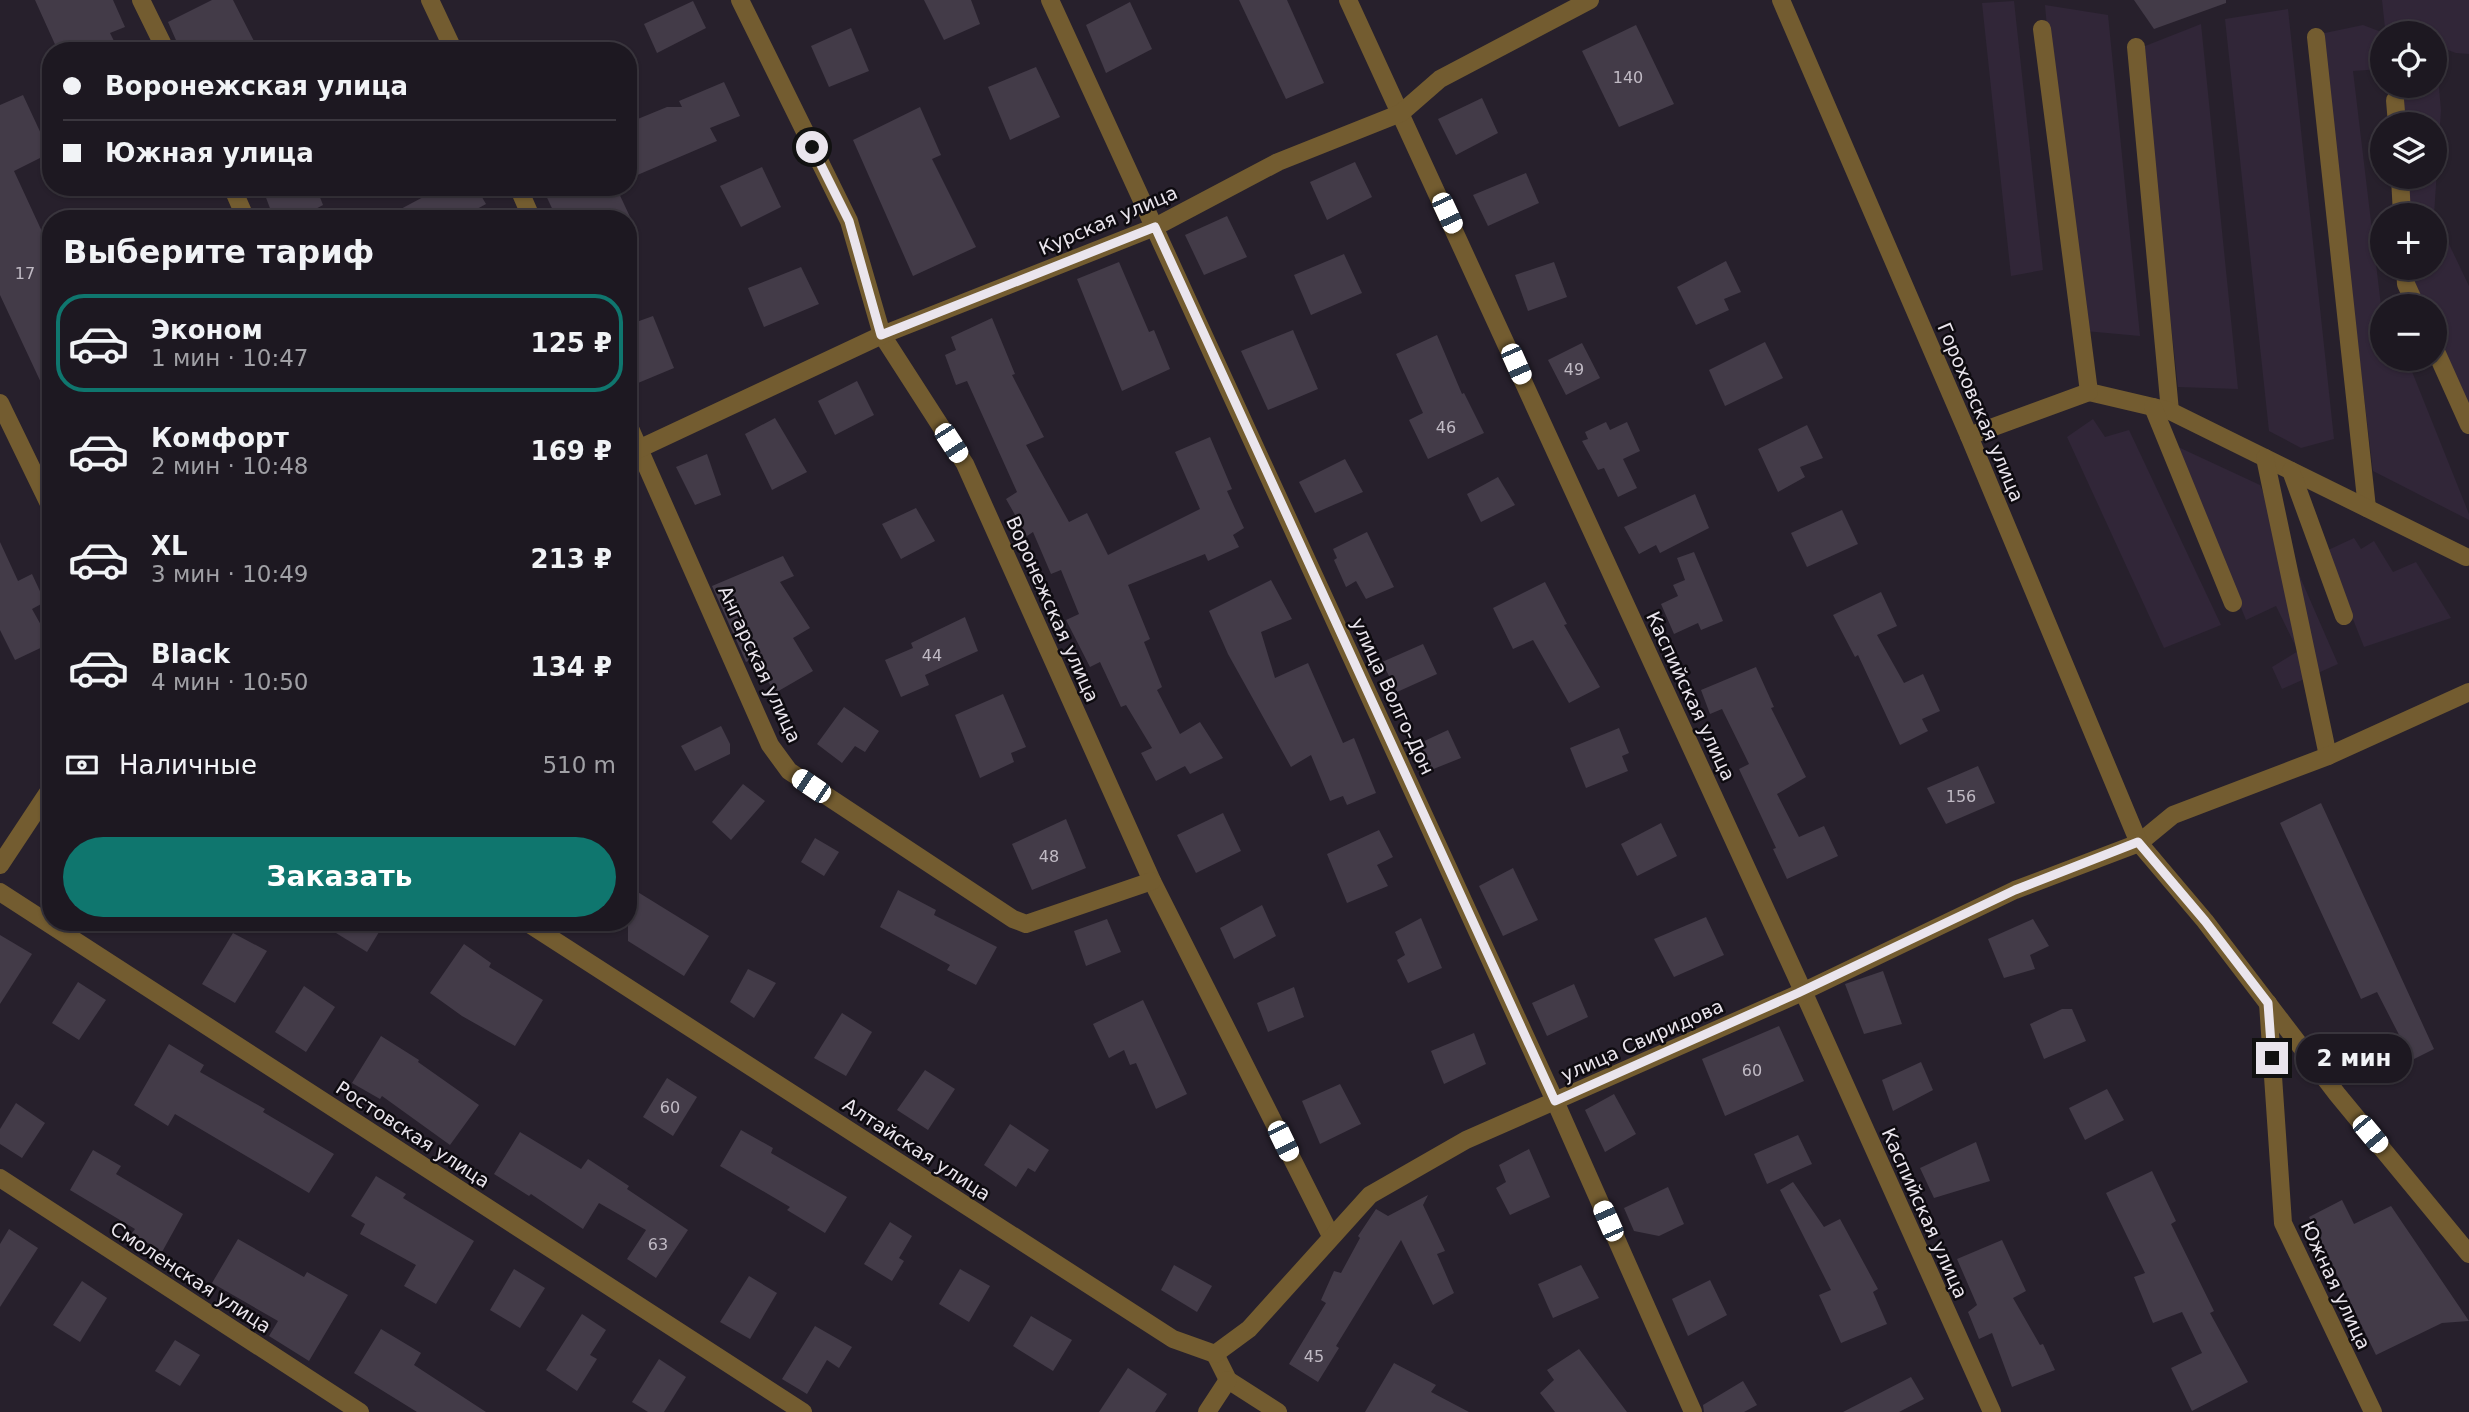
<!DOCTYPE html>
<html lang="ru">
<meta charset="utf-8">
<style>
body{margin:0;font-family:"DejaVu Sans",sans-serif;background:#2a252e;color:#f1f3f6;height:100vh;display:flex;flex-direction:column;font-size:26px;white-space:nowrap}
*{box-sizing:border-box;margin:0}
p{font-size:23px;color:#a0a0a5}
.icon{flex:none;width:38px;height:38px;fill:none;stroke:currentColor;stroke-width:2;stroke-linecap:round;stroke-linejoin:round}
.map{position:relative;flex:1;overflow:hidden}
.drawer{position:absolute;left:42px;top:210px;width:595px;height:721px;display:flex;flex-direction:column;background:#1d1821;border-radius:28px;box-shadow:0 2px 5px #0004,0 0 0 2px #3b373f}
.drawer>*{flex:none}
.guide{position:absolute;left:42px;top:42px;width:595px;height:154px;border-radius:28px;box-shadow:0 2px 5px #0004,0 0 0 2px #3b373f;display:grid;align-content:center;height:154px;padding:0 21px;background:#1d1821}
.buttons{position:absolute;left:2370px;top:21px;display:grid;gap:14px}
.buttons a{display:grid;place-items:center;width:77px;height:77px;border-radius:50%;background:#1d1821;box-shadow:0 2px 5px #0004,0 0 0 2px #3b373f;font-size:35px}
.end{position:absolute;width:32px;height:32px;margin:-16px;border:9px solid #eae5ed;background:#111;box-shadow:0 0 0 4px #111}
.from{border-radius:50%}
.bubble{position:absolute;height:49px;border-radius:24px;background:#1d1821;box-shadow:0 2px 5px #0004,0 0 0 2px #3b373f;font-size:23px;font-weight:600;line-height:49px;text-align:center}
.car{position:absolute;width:21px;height:42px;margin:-21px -10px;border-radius:9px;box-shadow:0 0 5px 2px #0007;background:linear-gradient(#fff 24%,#345 0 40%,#fff 0 76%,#345 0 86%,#fff 0)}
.guide b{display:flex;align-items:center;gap:24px;height:66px;font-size:26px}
.guide b+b{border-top:2px solid #3b373f}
.guide i{width:18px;height:18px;background:#f1f3f6}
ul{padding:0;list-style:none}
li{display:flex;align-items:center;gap:21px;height:98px;margin:0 14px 10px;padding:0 7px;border:4px solid transparent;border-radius:28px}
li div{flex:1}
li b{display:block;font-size:26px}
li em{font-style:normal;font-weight:600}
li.current{border-color:#0f766e}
li>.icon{width:63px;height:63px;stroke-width:1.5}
h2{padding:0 21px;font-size:32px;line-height:84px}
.pay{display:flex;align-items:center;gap:18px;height:77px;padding:0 21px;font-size:26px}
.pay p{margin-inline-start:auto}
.cta{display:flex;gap:14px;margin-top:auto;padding:14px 21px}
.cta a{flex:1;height:80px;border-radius:42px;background:#0f766e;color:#fff;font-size:28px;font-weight:600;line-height:80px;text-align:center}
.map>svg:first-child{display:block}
.built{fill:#312638}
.building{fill:#433b48}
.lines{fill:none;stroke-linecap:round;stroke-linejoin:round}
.service{stroke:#735c30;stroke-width:18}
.minor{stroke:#735c30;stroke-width:18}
.tertiary{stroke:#735c30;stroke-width:18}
.route{stroke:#eae5ed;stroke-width:9}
.labels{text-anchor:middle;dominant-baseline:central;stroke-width:5;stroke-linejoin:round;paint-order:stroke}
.number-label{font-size:16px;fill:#c0bac4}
.street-label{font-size:19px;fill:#eae5ed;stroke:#0e0b10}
</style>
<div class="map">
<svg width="2469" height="1412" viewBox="0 0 2469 1412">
<rect width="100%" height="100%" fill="#27202c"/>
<g class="built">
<polygon points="2382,0 2469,0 2469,54 2456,53 2434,45 2434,33 2401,33 2385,28"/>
<polygon points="2014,1 2043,270 2011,276 1982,3"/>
<polygon points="2045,5 2108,15 2140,336 2074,330"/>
<polygon points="2288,9 2334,439 2301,448 2269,431 2225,19"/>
<polygon points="2201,24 2238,389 2178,387 2140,48"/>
<polygon points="2363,25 2384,33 2382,33 2382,69 2353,71 2382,314 2382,359 2407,359 2469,514 2469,520 2373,471 2320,34"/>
<polygon points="2434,65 2437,65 2441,110 2434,215 2405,215 2403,177 2434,177 2434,124 2400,124 2399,113 2403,86 2434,86"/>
<polygon points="2448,242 2469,286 2469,415 2434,337 2434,306 2421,306 2409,268 2434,268 2434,249"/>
<polygon points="2093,419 2105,437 2129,430 2221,625 2164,648 2067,437"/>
<polygon points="2176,446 2260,485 2338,664 2282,689 2272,667 2298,651 2276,606 2246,620"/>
<polygon points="2354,538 2361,549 2374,541 2393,572 2416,562 2451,618 2364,647 2326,551"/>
</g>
<g class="building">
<polygon points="35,0 113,0 125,27 110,33 119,51 58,51"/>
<polygon points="212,0 233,0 259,51 196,51 191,41 179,47 168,22"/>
<polygon points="924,0 971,0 980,24 944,40"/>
<polygon points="1239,0 1287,0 1324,83 1286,99"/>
<polygon points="2134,0 2226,0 2226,3 2154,29"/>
<polygon points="693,1 706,28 657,53 644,24"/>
<polygon points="1130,2 1152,49 1106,73 1086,25"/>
<polygon points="1636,25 1674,104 1619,127 1582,51"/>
<polygon points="851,28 869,71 829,87 811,46"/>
<polygon points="1036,67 1060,117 1010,140 988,87"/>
<polygon points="724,82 740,116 710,128 717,141 628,179 628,123 667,107 682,107 679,101"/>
<polygon points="23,95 50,153 14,171 51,251 51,404 0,295 0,105"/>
<polygon points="1482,98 1498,133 1456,155 1438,119"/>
<polygon points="920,107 941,155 932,159 976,247 913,276 853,140"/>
<polygon points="1355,162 1372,197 1327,220 1310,182"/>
<polygon points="762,167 781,207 741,227 720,186"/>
<polygon points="1526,173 1539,203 1488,226 1473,195"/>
<polygon points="262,187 316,187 323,205 297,219 274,219"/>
<polygon points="442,187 476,187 486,204 459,219 382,219"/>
<polygon points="542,187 616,187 631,219 557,219"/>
<polygon points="1227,216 1247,257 1204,275 1185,235"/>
<polygon points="1344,254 1362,293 1311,315 1294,275"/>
<polygon points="1726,261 1741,292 1724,299 1729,310 1696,325 1677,287"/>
<polygon points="1119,262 1149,332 1154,330 1170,369 1122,391 1077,279"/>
<polygon points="1554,262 1567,297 1528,311 1515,275"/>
<polygon points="801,267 819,304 764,327 748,288"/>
<polygon points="653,316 674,368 638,383 628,360 628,325"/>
<polygon points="992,318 1015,374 1012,375 1044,437 1026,445 1069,522 1087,513 1108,555 1200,509 1175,452 1210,437 1232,489 1227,491 1244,528 1233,535 1239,547 1208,561 1205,554 1128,585 1150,639 1144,642 1162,687 1157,690 1180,734 1200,722 1223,758 1190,774 1185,766 1156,781 1141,753 1152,748 1126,705 1121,707 1100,662 1090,667 1066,620 1079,614 1061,570 1051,574 1033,532 1027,536 1006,499 1017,492 967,381 956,385 945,355 956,350 951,337"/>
<polygon points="1293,330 1318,389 1268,410 1241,351"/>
<polygon points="1437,335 1462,394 1464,393 1484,433 1428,459 1409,420 1423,413 1396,354"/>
<polygon points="1765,342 1783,378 1725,406 1709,370"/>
<polygon points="1582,343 1600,378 1566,395 1548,360"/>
<polygon points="857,381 874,415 835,435 818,401"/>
<polygon points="775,418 807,472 772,490 745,434"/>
<polygon points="1606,422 1610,430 1627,422 1640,451 1623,459 1637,488 1618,497 1604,468 1598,470 1582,441 1588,439 1585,432"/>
<polygon points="1807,425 1823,458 1800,467 1805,477 1778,492 1758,449"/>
<polygon points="707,454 721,495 695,505 676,467"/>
<polygon points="1345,459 1363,492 1315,513 1299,482"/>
<polygon points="1498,477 1515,505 1481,522 1467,494"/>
<polygon points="1695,494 1709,528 1660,553 1656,545 1639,554 1624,527"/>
<polygon points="916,508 935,541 901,559 882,524"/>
<polygon points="1842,510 1858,544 1807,567 1791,533"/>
<polygon points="1367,532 1394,587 1366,599 1356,581 1346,587 1334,560 1337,558 1333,549"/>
<polygon points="0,542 18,581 32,574 45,602 32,609 51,643 15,660 0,630"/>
<polygon points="1694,552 1723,621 1701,630 1698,623 1674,634 1661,604 1678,596 1673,585 1685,580 1677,558"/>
<polygon points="783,556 794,576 780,582 810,628 793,638 813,671 775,693 754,658 746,662 712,586"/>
<polygon points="1271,580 1292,619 1261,632 1275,678 1308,663 1343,743 1354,738 1376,793 1347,805 1343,796 1330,801 1311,755 1291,767 1228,654 1209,611"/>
<polygon points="1545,582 1567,624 1564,625 1600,687 1569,703 1533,640 1513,649 1493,608"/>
<polygon points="1881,592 1897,626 1877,635 1904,683 1923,674 1940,711 1922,719 1928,731 1900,745 1858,655 1855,657 1833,615"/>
<polygon points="965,617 978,651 925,675 929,685 901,697 885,660 913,648 911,643"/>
<polygon points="1423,644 1437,674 1397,692 1382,662"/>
<polygon points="1756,667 1774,707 1771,708 1806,777 1777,794 1799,837 1824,826 1838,856 1787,879 1773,849 1776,848 1739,769 1749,764 1722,709 1710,714 1701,690"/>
<polygon points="1003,694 1026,747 1011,753 1014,762 980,778 955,715"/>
<polygon points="844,707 879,731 865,752 855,746 842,763 817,744"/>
<polygon points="721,726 730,744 730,754 695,771 681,746"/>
<polygon points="1619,728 1629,753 1622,756 1628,771 1586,788 1570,748"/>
<polygon points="1448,730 1461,758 1431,770 1420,743"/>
<polygon points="1978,766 1995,803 1946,824 1927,788"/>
<polygon points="743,784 765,801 731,840 712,822"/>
<polygon points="2321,803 2434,1049 2412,1060 2377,992 2361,999 2280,823"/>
<polygon points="1223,813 1241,851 1196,873 1177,835"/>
<polygon points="1066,819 1086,868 1032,890 1012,844"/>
<polygon points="1661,823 1677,856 1637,876 1621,844"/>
<polygon points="1379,830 1393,857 1377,865 1388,886 1347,903 1327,854"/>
<polygon points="815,838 839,852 824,876 801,862"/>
<polygon points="1513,868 1538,920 1503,936 1479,886"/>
<polygon points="628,886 709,936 684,976 628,941"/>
<polygon points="898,890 936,910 934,915 997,947 976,985 947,970 950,965 880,927"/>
<polygon points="1262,905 1276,936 1234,959 1220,928"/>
<polygon points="1706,917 1724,955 1674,977 1654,939"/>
<polygon points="1421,918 1442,968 1408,983 1397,960 1405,955 1395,932"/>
<polygon points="1107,919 1121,952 1086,966 1074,931"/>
<polygon points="2033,919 2049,946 2030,955 2035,969 2004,978 1988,939"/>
<polygon points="318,922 385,922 367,952"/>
<polygon points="233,933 267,951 235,1003 202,984"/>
<polygon points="0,935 32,954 0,1004"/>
<polygon points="464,944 491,963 489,967 543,1000 515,1046 462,1016 430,993"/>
<polygon points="748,969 776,983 754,1018 730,1002"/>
<polygon points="1883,971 1902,1024 1864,1034 1845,984"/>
<polygon points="78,982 106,1000 79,1040 52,1023"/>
<polygon points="1574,984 1588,1017 1547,1036 1532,1003"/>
<polygon points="304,986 335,1007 306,1052 275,1032"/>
<polygon points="1294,987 1304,1017 1268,1032 1257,1003"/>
<polygon points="1143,1000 1187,1094 1156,1109 1136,1063 1130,1065 1124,1050 1109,1058 1093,1024"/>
<polygon points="2062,1009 2072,1009 2086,1041 2044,1059 2030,1024"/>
<polygon points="842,1013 872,1032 846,1076 814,1058"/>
<polygon points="1779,1026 1804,1081 1725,1116 1702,1059"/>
<polygon points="1474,1033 1486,1064 1444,1084 1431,1051"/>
<polygon points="381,1036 419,1060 418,1062 479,1105 450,1145 382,1096 380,1099 352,1083"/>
<polygon points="169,1044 204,1065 200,1072 265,1109 263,1112 334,1154 309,1193 175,1114 168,1126 134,1105"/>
<polygon points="1921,1062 1933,1090 1893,1111 1882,1080"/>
<polygon points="925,1070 955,1089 928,1130 897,1110"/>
<polygon points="667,1078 697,1097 673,1136 643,1117"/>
<polygon points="1340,1084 1361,1124 1320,1144 1302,1101"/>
<polygon points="2107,1089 2124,1120 2085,1140 2069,1108"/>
<polygon points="1614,1094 1636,1134 1605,1152 1585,1110"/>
<polygon points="16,1103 45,1123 22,1158 0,1144 0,1129"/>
<polygon points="1010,1124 1049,1150 1035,1172 1028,1168 1016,1187 984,1165"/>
<polygon points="741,1130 773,1148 771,1153 847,1197 825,1233 787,1210 790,1207 720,1166"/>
<polygon points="520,1132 581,1169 588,1159 629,1186 627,1189 688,1230 656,1278 627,1259 646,1230 599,1203 583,1229 531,1194 529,1196 494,1174"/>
<polygon points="1798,1135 1812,1164 1767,1184 1754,1154"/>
<polygon points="1976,1142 1990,1181 1934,1198 1920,1168"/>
<polygon points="1529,1149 1550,1197 1510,1215 1496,1188 1506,1182 1499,1165"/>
<polygon points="93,1150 121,1166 116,1174 183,1214 162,1252 132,1233 135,1229 70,1190"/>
<polygon points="2152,1171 2176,1221 2171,1224 2214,1311 2210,1313 2248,1382 2192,1411 2171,1368 2202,1353 2182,1312 2153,1323 2134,1277 2145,1273 2106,1193"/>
<polygon points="376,1176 406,1194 403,1198 474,1241 436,1304 404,1286 416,1265 360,1234 365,1224 351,1216"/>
<polygon points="1793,1182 1824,1227 1840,1219 1878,1289 1873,1292 1887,1324 1841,1343 1819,1295 1831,1290 1780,1190"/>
<polygon points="1668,1187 1684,1224 1659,1236 1634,1231 1624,1208"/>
<polygon points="1428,1195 1423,1205 1445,1251 1437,1254 1454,1293 1433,1305 1401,1240 1336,1346 1339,1348 1318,1382 1289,1364 1326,1303 1321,1300 1334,1271 1341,1273 1360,1238 1358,1236 1376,1209 1388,1216"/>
<polygon points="2342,1200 2354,1224 2391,1206 2469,1321 2442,1323 2376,1355 2309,1217"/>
<polygon points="890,1222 912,1236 899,1258 904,1261 892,1281 864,1264"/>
<polygon points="9,1229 38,1248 0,1307 0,1244"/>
<polygon points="238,1239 304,1277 307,1272 348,1295 309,1361 269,1336 278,1321 212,1283"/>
<polygon points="2002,1240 2026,1291 2013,1298 2040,1345 2043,1344 2055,1370 2012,1387 1992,1333 1979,1339 1968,1312 1977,1305 1957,1259"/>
<polygon points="1174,1265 1212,1286 1197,1312 1161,1290"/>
<polygon points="1581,1265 1599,1298 1553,1318 1538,1284"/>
<polygon points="514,1269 545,1288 520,1328 490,1310"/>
<polygon points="960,1269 990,1286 969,1322 939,1304"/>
<polygon points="749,1276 777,1293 750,1339 720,1322"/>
<polygon points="1710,1280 1727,1315 1688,1336 1672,1299"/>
<polygon points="82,1281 107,1298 80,1342 53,1325"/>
<polygon points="582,1314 606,1330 590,1355 597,1359 577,1391 546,1370"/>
<polygon points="1031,1316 1072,1340 1053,1371 1013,1346"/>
<polygon points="815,1326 852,1347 839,1368 827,1360 807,1394 782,1379"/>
<polygon points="381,1329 421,1353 414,1365 486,1412 417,1412 354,1373"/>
<polygon points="175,1340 200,1355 180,1386 155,1371"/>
<polygon points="1579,1349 1627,1412 1555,1412 1540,1393 1554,1380 1547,1370"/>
<polygon points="659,1359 686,1377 664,1412 648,1412 632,1402"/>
<polygon points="1394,1363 1436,1385 1431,1392 1469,1412 1365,1412"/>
<polygon points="1128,1368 1167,1394 1155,1412 1099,1412"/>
<polygon points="1911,1377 1924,1399 1899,1412 1843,1412"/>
<polygon points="1743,1381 1757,1405 1744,1412 1704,1412 1703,1405"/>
</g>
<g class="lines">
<g class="service">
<polyline points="2316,37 2367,508"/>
<polyline points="2136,47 2170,411"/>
<polyline points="2395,100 2397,124"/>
<polyline points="2400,177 2402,215"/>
<polyline points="2405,268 2406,284 2416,306"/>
<polyline points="2434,347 2469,425"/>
<polyline points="2089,392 2170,411 2466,557"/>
<polyline points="2153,407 2233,603"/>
<polyline points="1969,436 2089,392 2042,29"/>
<polyline points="2265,458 2328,756"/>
<polyline points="2291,471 2344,616"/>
<polyline points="2139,843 2173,815 2328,756 2469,692"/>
</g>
<g class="minor">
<polyline points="141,0 166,51"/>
<polyline points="430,0 454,51"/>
<polyline points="740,0 849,221 882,335 965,464 1152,881 1331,1236"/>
<polyline points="1050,0 1555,1101 1693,1412"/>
<polyline points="1348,0 1803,991 1992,1412"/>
<polyline points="232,187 246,219"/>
<polyline points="518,187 532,219"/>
<polyline points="628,424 770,745 789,771 1013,919 1026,924 1152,881"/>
<polyline points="628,454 882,335 1155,227 1278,162 1401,113 1440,79 1590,0"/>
<polyline points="0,892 803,1412"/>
<polyline points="2268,1003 2283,1223 2373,1412"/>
<polyline points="0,1178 360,1412"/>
<polyline points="1215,1354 1228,1380 1278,1412"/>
<polyline points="1207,1412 1228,1380"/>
</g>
<g class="tertiary">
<polyline points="1781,0 1969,436 2139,843 2205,921 2337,1094 2469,1254"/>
<polyline points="0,403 51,508"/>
<polyline points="0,865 51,788"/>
<polyline points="526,922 1173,1339 1215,1354 1249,1329 1370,1195 1466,1140 1798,994 2015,890 2139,843"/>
</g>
</g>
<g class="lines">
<polyline class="route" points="812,147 849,221 881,335 1155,227 1555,1101 1798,993 2015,890 2138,842 2205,921 2268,1003 2272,1058"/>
</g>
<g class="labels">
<g class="number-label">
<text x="1628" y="77">140</text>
<text x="25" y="273">17</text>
<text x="1574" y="369">49</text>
<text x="1446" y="427">46</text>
<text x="932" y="655">44</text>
<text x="1961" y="796">156</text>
<text x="1049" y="856">48</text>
<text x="1752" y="1070">60</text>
<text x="670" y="1107">60</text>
<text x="658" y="1244">63</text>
<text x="1314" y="1356">45</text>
</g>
<g class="street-label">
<text transform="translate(1108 220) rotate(-23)">Курская улица</text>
<text transform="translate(1981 412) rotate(67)">Гороховская улица</text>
<text transform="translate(1053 609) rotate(66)">Воронежская улица</text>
<text transform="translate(760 664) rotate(65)">Ангарская улица</text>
<text transform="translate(1393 696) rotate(65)">улица Волго-Дон</text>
<text transform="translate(1691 696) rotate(65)">Каспийская улица</text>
<text transform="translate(1642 1040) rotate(-24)">улица Свиридова</text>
<text transform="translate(413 1134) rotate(33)">Ростовская улица</text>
<text transform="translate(917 1149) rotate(33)">Алтайская улица</text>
<text transform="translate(1925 1213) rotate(66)">Каспийская улица</text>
<text transform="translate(191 1277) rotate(33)">Смоленская улица</text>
<text transform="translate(2336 1285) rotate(65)">Южная улица</text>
</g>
</g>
</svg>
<div class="buttons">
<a><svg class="icon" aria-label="locate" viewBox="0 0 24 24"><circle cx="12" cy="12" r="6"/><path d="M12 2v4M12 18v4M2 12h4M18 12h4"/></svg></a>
<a><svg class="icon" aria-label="layers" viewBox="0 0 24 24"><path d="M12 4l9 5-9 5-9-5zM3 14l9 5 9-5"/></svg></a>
<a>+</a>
<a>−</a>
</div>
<i class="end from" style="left:812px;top:147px"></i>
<i class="end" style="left:2272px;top:1058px"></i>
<div class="bubble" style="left:2296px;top:1034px;width:116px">2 мин</div>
<i class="car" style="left:1447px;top:213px;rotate:155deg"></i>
<i class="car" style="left:1516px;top:364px;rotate:156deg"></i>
<i class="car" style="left:951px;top:443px;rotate:147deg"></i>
<i class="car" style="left:811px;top:786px;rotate:304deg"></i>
<i class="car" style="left:2370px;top:1134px;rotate:140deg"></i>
<i class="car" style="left:1283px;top:1141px;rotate:154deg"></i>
<i class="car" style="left:1608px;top:1221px;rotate:336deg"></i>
<div class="guide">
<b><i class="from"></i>Воронежская улица</b>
<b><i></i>Южная улица</b>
</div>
<section class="drawer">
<h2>Выберите тариф</h2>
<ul>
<li class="current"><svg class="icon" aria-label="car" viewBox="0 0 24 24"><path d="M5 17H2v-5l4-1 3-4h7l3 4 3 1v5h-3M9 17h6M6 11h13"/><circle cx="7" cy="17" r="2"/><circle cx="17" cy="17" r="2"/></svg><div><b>Эконом</b><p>1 мин · 10:47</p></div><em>125 ₽</em></li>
<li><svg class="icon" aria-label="car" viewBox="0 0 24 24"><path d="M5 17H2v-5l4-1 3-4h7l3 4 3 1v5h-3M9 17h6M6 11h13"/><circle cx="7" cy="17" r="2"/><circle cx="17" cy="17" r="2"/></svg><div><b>Комфорт</b><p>2 мин · 10:48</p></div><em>169 ₽</em></li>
<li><svg class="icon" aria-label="car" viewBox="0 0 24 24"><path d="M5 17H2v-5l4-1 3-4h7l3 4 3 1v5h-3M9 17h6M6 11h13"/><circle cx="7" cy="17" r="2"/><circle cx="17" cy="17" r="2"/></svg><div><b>XL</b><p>3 мин · 10:49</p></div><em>213 ₽</em></li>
<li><svg class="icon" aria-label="car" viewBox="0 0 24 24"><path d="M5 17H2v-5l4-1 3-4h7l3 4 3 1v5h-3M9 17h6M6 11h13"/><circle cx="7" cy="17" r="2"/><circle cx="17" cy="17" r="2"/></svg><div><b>Black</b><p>4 мин · 10:50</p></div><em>134 ₽</em></li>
</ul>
<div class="pay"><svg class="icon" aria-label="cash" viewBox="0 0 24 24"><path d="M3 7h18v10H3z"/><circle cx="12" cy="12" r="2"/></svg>Наличные<p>510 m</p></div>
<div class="cta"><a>Заказать</a></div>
</section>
</div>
